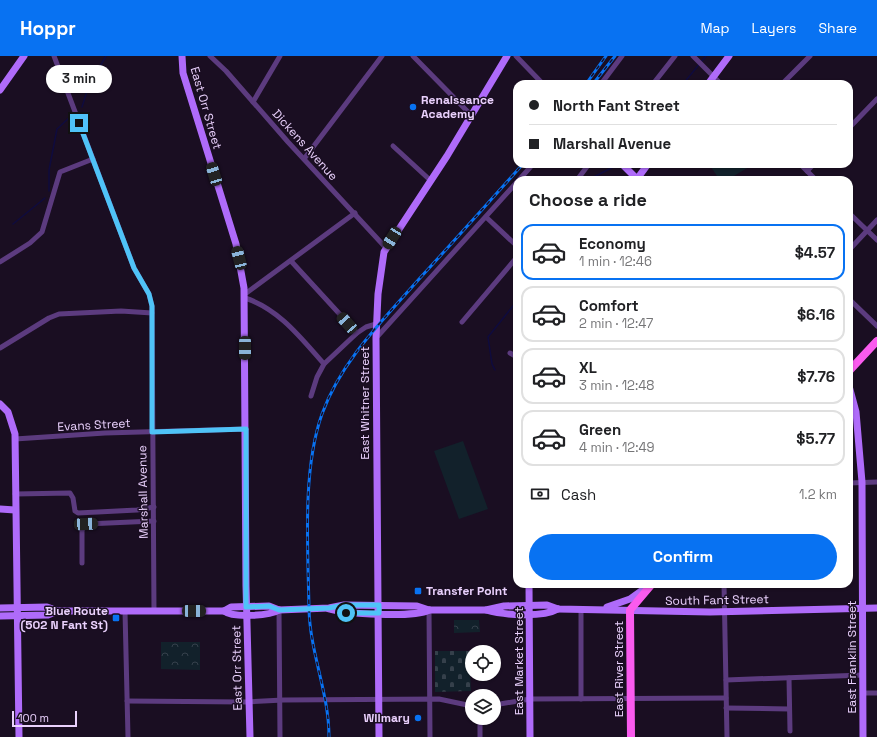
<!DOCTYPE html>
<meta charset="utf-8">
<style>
body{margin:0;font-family:"Space Grotesk",sans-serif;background:#f2f2f2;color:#202124;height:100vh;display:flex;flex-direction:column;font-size:15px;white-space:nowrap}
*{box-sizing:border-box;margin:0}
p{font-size:13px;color:#757577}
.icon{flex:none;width:22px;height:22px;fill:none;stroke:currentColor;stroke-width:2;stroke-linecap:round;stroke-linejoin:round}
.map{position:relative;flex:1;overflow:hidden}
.panel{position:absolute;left:513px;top:120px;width:340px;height:412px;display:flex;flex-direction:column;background:#fff;border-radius:12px;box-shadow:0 1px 3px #0004}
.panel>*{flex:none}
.top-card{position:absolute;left:513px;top:24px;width:340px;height:88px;border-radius:12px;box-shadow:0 1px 3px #0004;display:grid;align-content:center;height:88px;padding:0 16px;background:#fff}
.fabs{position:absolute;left:465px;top:589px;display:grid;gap:8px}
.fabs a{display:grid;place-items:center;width:36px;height:36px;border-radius:50%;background:#fff;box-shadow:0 1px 3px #0004;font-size:20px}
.scale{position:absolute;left:12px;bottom:10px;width:65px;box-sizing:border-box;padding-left:4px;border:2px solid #ead1fd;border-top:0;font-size:11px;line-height:14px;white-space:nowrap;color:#ead1fd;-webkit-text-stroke:3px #1a0e22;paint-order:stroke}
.end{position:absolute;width:18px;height:18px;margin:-9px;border:5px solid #4fc3f7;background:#111;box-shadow:0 0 0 2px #111}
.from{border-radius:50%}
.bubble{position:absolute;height:28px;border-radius:14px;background:#fff;box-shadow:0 1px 3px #0004;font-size:13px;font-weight:800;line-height:28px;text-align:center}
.car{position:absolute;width:12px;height:24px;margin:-12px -6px;border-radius:5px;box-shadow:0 0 3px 1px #0007;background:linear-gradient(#222 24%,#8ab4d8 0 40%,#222 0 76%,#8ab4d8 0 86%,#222 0)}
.top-card b{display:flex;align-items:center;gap:14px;height:38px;font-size:15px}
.top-card b+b{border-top:1px solid #e0e0e0}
.top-card i{width:10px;height:10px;background:#202124}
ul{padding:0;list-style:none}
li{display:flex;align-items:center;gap:12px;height:56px;margin:0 8px 6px;padding:0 8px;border:2px solid #e0e0e0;border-radius:12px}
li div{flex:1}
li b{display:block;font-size:15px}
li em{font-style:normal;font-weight:800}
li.current{border-color:#0872f2}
li>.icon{width:36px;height:36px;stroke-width:1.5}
h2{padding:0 16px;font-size:18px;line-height:48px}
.pay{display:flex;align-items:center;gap:10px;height:44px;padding:0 16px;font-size:15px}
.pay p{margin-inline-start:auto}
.action{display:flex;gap:8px;margin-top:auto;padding:8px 16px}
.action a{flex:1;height:46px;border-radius:24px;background:#0872f2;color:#fff;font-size:16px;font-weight:800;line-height:46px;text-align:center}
header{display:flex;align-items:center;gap:24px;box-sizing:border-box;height:56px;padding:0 20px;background:#0872f2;color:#fff}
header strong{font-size:19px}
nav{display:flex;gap:22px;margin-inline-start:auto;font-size:14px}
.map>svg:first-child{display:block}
.forest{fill:url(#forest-crowns)}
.cemetery{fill:url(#cemetery-stones)}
.pitch{fill:#12212b}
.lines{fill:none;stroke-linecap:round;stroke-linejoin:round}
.stream{stroke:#0f0b3e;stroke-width:1.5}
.street{stroke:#5c3b7f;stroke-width:5}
.secondary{stroke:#af6bfa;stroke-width:7}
.primary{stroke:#fa5bee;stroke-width:8}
.rail-casing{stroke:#0872f2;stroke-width:3}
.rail{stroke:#1a0e22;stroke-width:1.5;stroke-dasharray:4.5;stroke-linecap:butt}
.route{stroke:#4fc3f7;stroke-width:5}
.poi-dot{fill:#0872f2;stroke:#1a0e22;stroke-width:1.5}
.labels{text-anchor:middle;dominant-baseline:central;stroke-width:3;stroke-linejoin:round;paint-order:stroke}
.poi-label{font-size:12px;font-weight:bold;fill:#ead1fd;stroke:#1a0e22;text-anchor:start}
.street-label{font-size:12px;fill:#ead1fd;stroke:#1a0e22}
</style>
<header>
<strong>Hoppr</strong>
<nav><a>Map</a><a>Layers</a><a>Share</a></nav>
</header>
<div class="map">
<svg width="877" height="681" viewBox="0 0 877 681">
<defs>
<pattern id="forest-crowns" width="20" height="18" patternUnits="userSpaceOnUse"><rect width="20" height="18" fill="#12212b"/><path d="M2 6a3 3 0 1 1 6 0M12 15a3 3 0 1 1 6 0" fill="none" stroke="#35404b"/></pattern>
<pattern id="cemetery-stones" width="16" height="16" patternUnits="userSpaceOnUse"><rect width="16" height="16" fill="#12212b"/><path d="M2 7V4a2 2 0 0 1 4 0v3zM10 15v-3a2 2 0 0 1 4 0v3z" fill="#35404b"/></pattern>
</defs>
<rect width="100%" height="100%" fill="#1a0e22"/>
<g class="forest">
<polygon points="454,564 479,564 480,576 454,577"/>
<polygon points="161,586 200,586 200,614 161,613"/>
</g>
<polygon class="cemetery" points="435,595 469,595 471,635 435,636"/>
<g class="pitch">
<polygon points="709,108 754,108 727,124 719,123"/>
<polygon points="463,385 488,453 459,463 434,395"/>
</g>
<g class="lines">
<g class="stream">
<polyline points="683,28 706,0"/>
<polyline points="82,51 89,29 106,0"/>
<polyline points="588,124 619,108"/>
<polyline points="49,135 49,114 57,73 71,60"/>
<polyline points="13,168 45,142"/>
<polyline points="495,314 492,308 488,281 517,245"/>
</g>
<g class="street">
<polyline points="54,0 134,212 149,238 152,250 154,555"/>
<polyline points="210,0 226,15 288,86 386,192"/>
<polyline points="413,0 472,60"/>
<polyline points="516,0 543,28"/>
<polyline points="693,0 721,28"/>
<polyline points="601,28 622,0"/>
<polyline points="653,28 675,0"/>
<polyline points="782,28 810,0"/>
<polyline points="253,46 280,0"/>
<polyline points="849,72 877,43"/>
<polyline points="393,90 430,124"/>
<polyline points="304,103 382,0"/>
<polyline points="800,108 816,124"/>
<polyline points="807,115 814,108"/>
<polyline points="519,124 533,108"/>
<polyline points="577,124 589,108"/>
<polyline points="849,157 877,184"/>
<polyline points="486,161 517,190"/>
<polyline points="849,194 877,164"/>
<polyline points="291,205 357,277"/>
<polyline points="0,206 30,187 42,176 60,116 93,103"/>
<polyline points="245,238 355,157"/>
<path d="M245,242C279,253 301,282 324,308"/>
<polyline points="849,243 877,270"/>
<polyline points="462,266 517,201"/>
<polyline points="376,282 517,126"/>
<polyline points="0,292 49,262 59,258 121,255 152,257"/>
<polyline points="510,297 517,301"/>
<polyline points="311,340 317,321 324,308 357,277 366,271 376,268"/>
<polyline points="15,383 105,377 246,373"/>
<polyline points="849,427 877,426"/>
<polyline points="15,438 70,437 73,442 75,455 78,457 137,454 154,451"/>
<polyline points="82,507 82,474 86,468 154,465"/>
<polyline points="724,528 727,681"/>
<polyline points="581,553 581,643"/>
<polyline points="279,554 280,681"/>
<polyline points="429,554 430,681"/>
<polyline points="125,555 128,681"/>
<polyline points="789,622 790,675"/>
<polyline points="726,624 863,619"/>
<polyline points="863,637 877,637"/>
<polyline points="127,645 244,646 283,644 439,643 472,650"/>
<polyline points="494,649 530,643 726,642"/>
<polyline points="726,652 789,653"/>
<polyline points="480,662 480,681"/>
</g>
<g class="secondary">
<polyline points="182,0 183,17 236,188 244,232 246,530 250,681"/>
<polyline points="708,28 729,0"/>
<polyline points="0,34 24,0"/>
<polyline points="622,108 638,124"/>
<polyline points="637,123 648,108"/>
<polyline points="849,330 856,356 862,426 863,681"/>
<polyline points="0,348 8,356 15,378 19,681"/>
<polyline points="0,453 15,454"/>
<polyline points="529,528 530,681"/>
<polyline points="607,551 630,543 648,530"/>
<polyline points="0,552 47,551 58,555 224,555 231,551 269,550 279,554 329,552 344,549 417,550 429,554 486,554 504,550 547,549 558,553 710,556 877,552"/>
<path d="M329,553C346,558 413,562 429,554"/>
<path d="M486,554C503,559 542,562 558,553"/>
<path d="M224,555C233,562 269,560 279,554"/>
<polyline points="0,560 48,559 58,555"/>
<polyline points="379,681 376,282 378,238 384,196 447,100 507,0"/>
</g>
<g class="primary">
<polyline points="849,315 877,285"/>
<polyline points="631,681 630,554 652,528"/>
</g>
<defs>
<g id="rail">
<polyline points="586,28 606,0"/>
<polyline points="593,28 615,0"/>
<path d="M329,681C329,637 310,597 309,553C308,493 302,414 322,358C341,305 383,264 420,222C455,184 489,146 523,108"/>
</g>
</defs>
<use href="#rail" class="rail-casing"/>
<use href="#rail" class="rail"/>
</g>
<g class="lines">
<polyline class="route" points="79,67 134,212 149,238 152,250 152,376 246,373 246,551 269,550 279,554 329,552 344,549 379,549 379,557 346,557"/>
</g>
<g class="poi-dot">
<circle cx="413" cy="51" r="4"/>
<rect x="414" y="531" width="8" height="8" rx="2"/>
<rect x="112" y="558" width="8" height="8" rx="2"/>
<circle cx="418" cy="662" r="4"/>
</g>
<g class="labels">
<g class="poi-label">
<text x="421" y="44">Renaissance<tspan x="421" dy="14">Academy</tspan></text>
<text x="426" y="535">Transfer Point</text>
<text x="108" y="555" text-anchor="end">Blue Route<tspan x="108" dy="14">(502 N Fant St)</tspan></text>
<text x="410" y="662" text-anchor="end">Wilmary</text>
</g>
<g class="street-label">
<text transform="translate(206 52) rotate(74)">East Orr Street</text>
<text transform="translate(305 89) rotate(48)">Dickens Avenue</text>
<text transform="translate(365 347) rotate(-90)">East Whitner Street</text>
<text transform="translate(94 369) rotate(-3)">Evans Street</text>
<text transform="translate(143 436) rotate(-91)">Marshall Avenue</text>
<text transform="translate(717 544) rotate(-1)">South Fant Street</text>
<text transform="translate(852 601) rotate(-90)">East Franklin Street</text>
<text transform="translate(519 605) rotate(-90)">East Market Street</text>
<text transform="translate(237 612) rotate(-91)">East Orr Street</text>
<text transform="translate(619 613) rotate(-90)">East River Street</text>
</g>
</g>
</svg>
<div class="fabs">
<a><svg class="icon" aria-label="locate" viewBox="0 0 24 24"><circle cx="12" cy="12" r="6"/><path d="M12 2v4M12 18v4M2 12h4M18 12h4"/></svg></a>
<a><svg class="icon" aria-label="layers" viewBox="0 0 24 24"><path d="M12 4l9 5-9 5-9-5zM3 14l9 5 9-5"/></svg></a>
</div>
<div class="scale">100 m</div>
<i class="end from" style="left:346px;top:557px"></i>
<i class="end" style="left:79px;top:67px"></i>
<div class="bubble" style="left:46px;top:9px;width:66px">3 min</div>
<i class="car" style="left:214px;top:118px;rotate:343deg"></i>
<i class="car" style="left:392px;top:182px;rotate:212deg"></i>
<i class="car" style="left:239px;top:202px;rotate:346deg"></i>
<i class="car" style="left:347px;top:267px;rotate:318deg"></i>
<i class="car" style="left:245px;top:292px;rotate:180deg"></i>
<i class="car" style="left:86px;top:468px;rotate:87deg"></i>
<i class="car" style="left:194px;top:555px;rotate:90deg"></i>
<div class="top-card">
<b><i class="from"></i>North Fant Street</b>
<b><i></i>Marshall Avenue</b>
</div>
<section class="panel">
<h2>Choose a ride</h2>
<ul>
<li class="current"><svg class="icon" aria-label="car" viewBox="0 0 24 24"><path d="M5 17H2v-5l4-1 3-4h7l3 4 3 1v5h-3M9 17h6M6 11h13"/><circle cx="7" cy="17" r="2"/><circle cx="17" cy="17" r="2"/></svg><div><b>Economy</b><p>1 min · 12:46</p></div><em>$4.57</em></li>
<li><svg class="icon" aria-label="car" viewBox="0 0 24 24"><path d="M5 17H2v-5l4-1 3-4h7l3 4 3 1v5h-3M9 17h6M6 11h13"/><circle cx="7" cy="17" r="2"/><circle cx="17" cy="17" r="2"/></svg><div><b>Comfort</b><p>2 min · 12:47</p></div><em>$6.16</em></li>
<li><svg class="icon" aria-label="car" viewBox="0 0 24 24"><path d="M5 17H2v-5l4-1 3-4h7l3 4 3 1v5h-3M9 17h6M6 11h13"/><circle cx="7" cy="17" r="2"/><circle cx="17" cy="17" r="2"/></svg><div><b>XL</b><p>3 min · 12:48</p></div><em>$7.76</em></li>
<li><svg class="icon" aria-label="car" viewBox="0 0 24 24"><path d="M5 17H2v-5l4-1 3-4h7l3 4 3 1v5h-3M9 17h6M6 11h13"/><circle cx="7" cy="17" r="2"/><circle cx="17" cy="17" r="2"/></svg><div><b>Green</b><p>4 min · 12:49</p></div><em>$5.77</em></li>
</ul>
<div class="pay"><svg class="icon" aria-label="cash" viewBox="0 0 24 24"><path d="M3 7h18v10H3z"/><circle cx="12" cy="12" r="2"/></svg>Cash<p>1.2 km</p></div>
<div class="action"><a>Confirm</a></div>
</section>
</div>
